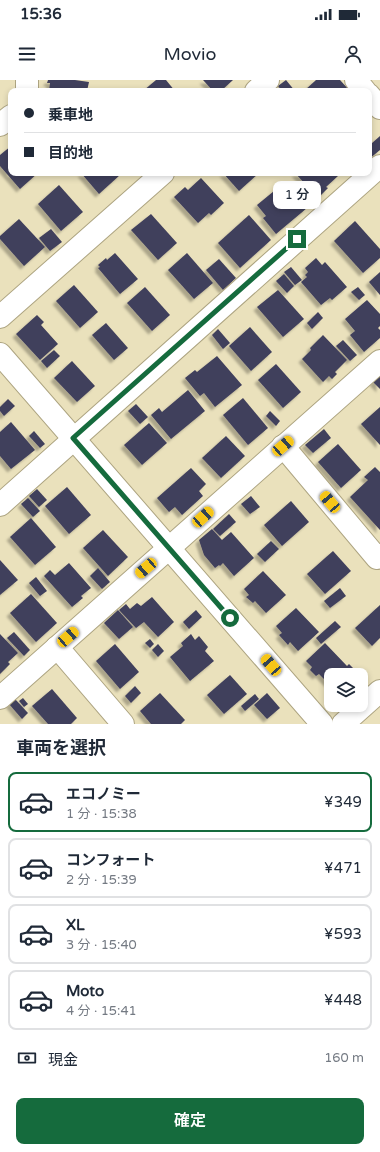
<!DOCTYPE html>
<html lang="ja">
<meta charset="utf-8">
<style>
body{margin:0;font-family:"Varela Round","Noto Sans JP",sans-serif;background:#f2f2f3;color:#1f2937;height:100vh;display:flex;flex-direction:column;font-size:15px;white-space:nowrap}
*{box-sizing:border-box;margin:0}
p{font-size:13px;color:#747a83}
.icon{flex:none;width:22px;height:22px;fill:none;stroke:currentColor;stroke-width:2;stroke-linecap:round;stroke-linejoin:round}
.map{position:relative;height:644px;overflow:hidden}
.panel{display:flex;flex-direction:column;background:#fff;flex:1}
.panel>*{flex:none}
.guide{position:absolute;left:8px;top:8px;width:364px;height:88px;border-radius:8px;box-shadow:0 2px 6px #0003;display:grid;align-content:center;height:88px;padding:0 16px;background:#fff}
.buttons{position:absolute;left:324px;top:588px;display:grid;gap:8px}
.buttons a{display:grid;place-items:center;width:44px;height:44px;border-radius:8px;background:#fff;box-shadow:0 2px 6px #0003;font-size:20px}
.end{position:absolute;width:18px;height:18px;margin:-9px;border:5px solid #156b3d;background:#fff;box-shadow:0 0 0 2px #fff}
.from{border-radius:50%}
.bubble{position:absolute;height:28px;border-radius:8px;background:#fff;box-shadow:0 2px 6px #0003;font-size:13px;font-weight:600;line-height:28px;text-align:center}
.car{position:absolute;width:12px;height:24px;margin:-12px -6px;border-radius:5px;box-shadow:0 0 3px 1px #0007;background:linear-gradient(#f5c518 24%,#345 0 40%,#f5c518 0 76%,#345 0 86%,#f5c518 0)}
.guide b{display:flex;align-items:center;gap:14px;height:38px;font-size:15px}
.guide b+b{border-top:1px solid #e0e1e3}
.guide i{width:10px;height:10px;background:#1f2937}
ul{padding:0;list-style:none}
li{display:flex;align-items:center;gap:12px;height:60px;margin:0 8px 6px;padding:0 8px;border:2px solid #e0e1e3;border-radius:8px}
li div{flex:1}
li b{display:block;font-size:15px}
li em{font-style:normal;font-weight:600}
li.selected{border-color:#156b3d}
li>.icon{width:36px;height:36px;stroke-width:1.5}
h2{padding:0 16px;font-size:18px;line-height:48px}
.pay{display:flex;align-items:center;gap:10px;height:44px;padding:0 16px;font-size:15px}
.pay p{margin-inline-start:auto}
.button{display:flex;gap:8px;margin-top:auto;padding:8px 16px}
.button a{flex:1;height:46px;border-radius:8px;background:#156b3d;color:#fff;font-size:16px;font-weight:600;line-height:46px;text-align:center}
.status{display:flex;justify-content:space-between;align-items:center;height:28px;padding:0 20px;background:#fff;direction:ltr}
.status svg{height:11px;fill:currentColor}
header{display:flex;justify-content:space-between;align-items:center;height:52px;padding:0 16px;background:#fff;font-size:18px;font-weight:600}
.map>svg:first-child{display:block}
.building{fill:#403f5c;filter:url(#shadow)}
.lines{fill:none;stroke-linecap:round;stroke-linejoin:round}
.minor-casing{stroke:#ada481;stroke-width:24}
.minor{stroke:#fff;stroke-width:22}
.route{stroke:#156b3d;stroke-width:5}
</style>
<div class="status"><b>15:36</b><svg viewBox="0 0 49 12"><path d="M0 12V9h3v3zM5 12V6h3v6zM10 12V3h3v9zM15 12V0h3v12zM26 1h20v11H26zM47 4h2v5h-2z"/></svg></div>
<header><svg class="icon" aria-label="menu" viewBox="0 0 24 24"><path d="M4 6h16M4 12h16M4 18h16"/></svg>Movio<svg class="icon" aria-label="person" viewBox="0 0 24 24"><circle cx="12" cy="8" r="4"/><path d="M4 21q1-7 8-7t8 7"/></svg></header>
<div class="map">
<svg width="380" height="644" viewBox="0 0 380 644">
<defs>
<filter id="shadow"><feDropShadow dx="-3.5" dy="3.5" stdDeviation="1" flood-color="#0004"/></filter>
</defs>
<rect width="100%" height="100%" fill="#eae1bc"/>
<g class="building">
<polygon points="48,0 75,0 89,2 87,11 49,11 50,3 47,3"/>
<polygon points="156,0 166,0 175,11 143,11"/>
<polygon points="203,0 233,0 221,11 213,11"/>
<polygon points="286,0 295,11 282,11 278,6"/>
<polygon points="316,0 340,0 350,11 304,11"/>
<polygon points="380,56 380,70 369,79 369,62 371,64"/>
<polygon points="11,66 11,93 38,93 20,109 0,86 0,75"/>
<polygon points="81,93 119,93 120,95 99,114"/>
<polygon points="223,93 259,93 239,111"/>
<polygon points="295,93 336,93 338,96 326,107 328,108 318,118"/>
<polygon points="201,98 224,123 211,135 209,133 198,143 174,117 185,107 188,110"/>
<polygon points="285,102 307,128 276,154 263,138 266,136 257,125"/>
<polygon points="59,105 83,132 61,151 38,124"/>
<polygon points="151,134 177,163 158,180 131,150"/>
<polygon points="249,135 271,160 240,188 218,163"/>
<polygon points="19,139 45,167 24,186 0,159 0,156"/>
<polygon points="355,141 380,169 380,178 363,193 334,161"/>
<polygon points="51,149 62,162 50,171 39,158"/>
<polygon points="115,173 138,199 120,214 98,188 100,187 98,185 106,178 107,180"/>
<polygon points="187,173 213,203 194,219 168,190"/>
<polygon points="316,178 322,185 325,182 347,207 332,220 330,218 321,225 301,202 307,197 305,195 308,192 305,188"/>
<polygon points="219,179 236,198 223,210 206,190"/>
<polygon points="291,187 302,200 295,205 284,192"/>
<polygon points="380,192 380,215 369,202"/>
<polygon points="284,194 294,206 287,213 276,201"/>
<polygon points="74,205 98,232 80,248 56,221"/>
<polygon points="145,207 170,235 152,251 127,223"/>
<polygon points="358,207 365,215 359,220 351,212"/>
<polygon points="278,210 304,239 283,257 257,227"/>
<polygon points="367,220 380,234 380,246 378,248 380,250 380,258 364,272 350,255 355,251 345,239"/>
<polygon points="318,232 323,238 312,249 307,243"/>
<polygon points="37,235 44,242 41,245 58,264 40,280 16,254"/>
<polygon points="106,243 128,268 114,280 92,255"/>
<polygon points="250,247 272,272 251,291 229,266"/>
<polygon points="218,249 230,263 223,269 212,255"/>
<polygon points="323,255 347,280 335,292 337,294 332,299 329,296 323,302 302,279 311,270 310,268"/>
<polygon points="343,260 357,275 350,281 336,266"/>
<polygon points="54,270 60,276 47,288 41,281"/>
<polygon points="217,276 242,305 215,327 204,313 200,316 185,298 195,290 197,292"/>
<polygon points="72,281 95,306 77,322 54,298"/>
<polygon points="276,284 301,312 283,328 258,300"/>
<polygon points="380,295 380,309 373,302"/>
<polygon points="188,310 205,331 171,359 151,335 159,328 162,332"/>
<polygon points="243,318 268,348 248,365 223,335"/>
<polygon points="8,319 15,326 4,336 0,331 0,327"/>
<polygon points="136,324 148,337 140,344 128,331"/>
<polygon points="380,327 380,365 361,344"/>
<polygon points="270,331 280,341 276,346 266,336"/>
<polygon points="11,342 35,370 11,389 0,376 0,352"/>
<polygon points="149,343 167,363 142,385 124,365"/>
<polygon points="324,349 331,358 313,373 305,365"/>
<polygon points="34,351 45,364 40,368 29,356"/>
<polygon points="226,356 245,376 221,398 202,378"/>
<polygon points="338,364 361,390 341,408 318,382"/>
<polygon points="375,387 380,392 380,450 350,417 368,400 364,397"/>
<polygon points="191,388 206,404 199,411 203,416 182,435 175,427 169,432 157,418"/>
<polygon points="67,407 91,435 69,454 45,426"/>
<polygon points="37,409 47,420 39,427 29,416"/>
<polygon points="251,416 260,427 250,434 241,424"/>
<polygon points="28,418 40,431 33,437 21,424"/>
<polygon points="291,421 309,442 282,466 264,445"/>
<polygon points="229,434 236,442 220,456 213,449"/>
<polygon points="31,438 56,467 35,485 10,457"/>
<polygon points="212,449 222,460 231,452 254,478 234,496 223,483 220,486 219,485 215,488 204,475 199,460"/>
<polygon points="103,450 128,477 108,496 83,468"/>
<polygon points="271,461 279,469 265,482 257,474"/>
<polygon points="333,471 351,491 325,514 307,494"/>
<polygon points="0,480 18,500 0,515"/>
<polygon points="69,483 91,508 81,516 83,518 72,527 44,496 50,490 55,495"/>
<polygon points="98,488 110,502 102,509 90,496"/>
<polygon points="263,491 286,515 266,533 255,521 253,523 246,517 249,515 244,509"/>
<polygon points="36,497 47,511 40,516 29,503"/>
<polygon points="340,508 346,516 330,528 324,521"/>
<polygon points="31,514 57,543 36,562 10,533"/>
<polygon points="152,517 174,542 158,557 144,542 136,548 119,530 126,524 130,529 137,523 141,526"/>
<polygon points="380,525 380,558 372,566 355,548"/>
<polygon points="296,528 319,552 298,571 290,562 288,565 279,555 282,553 276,546"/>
<polygon points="118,530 133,547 119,559 104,543"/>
<polygon points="196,530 202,537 189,549 183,542"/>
<polygon points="335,541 341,547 321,564 316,558"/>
<polygon points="14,552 30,570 24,576 7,558"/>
<polygon points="0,554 18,573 8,582 10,584 0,594"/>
<polygon points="191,554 195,560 199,556 208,567 205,571 214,581 190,601 170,577 183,566 181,563"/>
<polygon points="150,559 154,564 150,568 145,563"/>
<polygon points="325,563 347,586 349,584 357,592 353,595 331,595 331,603 330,605 319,594 316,596 310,590 312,587 306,581"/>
<polygon points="115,564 139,592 120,609 96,581"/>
<polygon points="158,564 164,571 158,577 152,570"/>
<polygon points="230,595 247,614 224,634 207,615"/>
<polygon points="135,606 141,613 131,623 125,616"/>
<polygon points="52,609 77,638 71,644 48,644 32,626"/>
<polygon points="160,613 185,640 181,644 151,644 140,631"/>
<polygon points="267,613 280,628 267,639 254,625"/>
<polygon points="255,614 259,619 245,631 241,626"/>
<polygon points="23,618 28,624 24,627 19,621"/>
<polygon points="15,619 28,633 22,639 9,624"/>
</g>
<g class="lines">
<defs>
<g id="minor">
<polyline points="356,0 365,11"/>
<polyline points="27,11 27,0"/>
<polyline points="256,11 268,0"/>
<polyline points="369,15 380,28"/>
<polyline points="0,45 11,36"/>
<polyline points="0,237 163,93"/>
<polyline points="0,274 322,644"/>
<polyline points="283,366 377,478 380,475"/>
<polyline points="0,425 380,86"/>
<polyline points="57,567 123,644"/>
<polyline points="0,618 380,281"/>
<polyline points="343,644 380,611"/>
</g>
</defs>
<use href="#minor" class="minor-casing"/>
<use href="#minor" class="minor"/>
</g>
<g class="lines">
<polyline class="route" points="230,538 73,358 297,159"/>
</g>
</svg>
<div class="buttons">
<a><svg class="icon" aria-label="layers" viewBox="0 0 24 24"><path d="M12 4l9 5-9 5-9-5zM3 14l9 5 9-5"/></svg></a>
</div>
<i class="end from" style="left:230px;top:538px"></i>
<i class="end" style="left:297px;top:159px"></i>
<div class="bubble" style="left:273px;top:101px;width:48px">1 分</div>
<i class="car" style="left:283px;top:366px;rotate:49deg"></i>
<i class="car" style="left:330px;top:422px;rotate:320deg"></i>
<i class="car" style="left:203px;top:437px;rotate:48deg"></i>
<i class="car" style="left:146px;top:488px;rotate:229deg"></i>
<i class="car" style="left:68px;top:557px;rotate:49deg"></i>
<i class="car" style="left:271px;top:585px;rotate:319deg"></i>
<div class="guide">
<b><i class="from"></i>乗車地</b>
<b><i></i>目的地</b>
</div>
</div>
<section class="panel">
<h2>車両を選択</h2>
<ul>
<li class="selected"><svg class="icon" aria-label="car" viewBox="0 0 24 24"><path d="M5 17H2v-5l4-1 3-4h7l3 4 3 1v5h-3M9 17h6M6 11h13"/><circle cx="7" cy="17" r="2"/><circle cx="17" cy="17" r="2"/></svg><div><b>エコノミー</b><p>1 分 · 15:38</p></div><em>¥349</em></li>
<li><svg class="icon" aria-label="car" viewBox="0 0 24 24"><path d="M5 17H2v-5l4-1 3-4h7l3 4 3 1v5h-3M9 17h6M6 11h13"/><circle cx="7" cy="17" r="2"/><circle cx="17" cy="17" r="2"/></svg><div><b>コンフォート</b><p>2 分 · 15:39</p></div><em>¥471</em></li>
<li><svg class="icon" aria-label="car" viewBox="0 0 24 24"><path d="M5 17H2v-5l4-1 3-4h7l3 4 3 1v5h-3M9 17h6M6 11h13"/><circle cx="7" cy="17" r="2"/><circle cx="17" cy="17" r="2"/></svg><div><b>XL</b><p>3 分 · 15:40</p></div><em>¥593</em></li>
<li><svg class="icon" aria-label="car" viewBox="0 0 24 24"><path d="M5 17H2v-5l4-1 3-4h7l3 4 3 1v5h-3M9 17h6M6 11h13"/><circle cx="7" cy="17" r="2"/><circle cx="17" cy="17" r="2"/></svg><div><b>Moto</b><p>4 分 · 15:41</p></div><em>¥448</em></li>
</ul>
<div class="pay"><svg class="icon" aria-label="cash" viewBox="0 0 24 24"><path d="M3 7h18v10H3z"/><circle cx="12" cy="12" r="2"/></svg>現金<p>160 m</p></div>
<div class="button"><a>確定</a></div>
</section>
